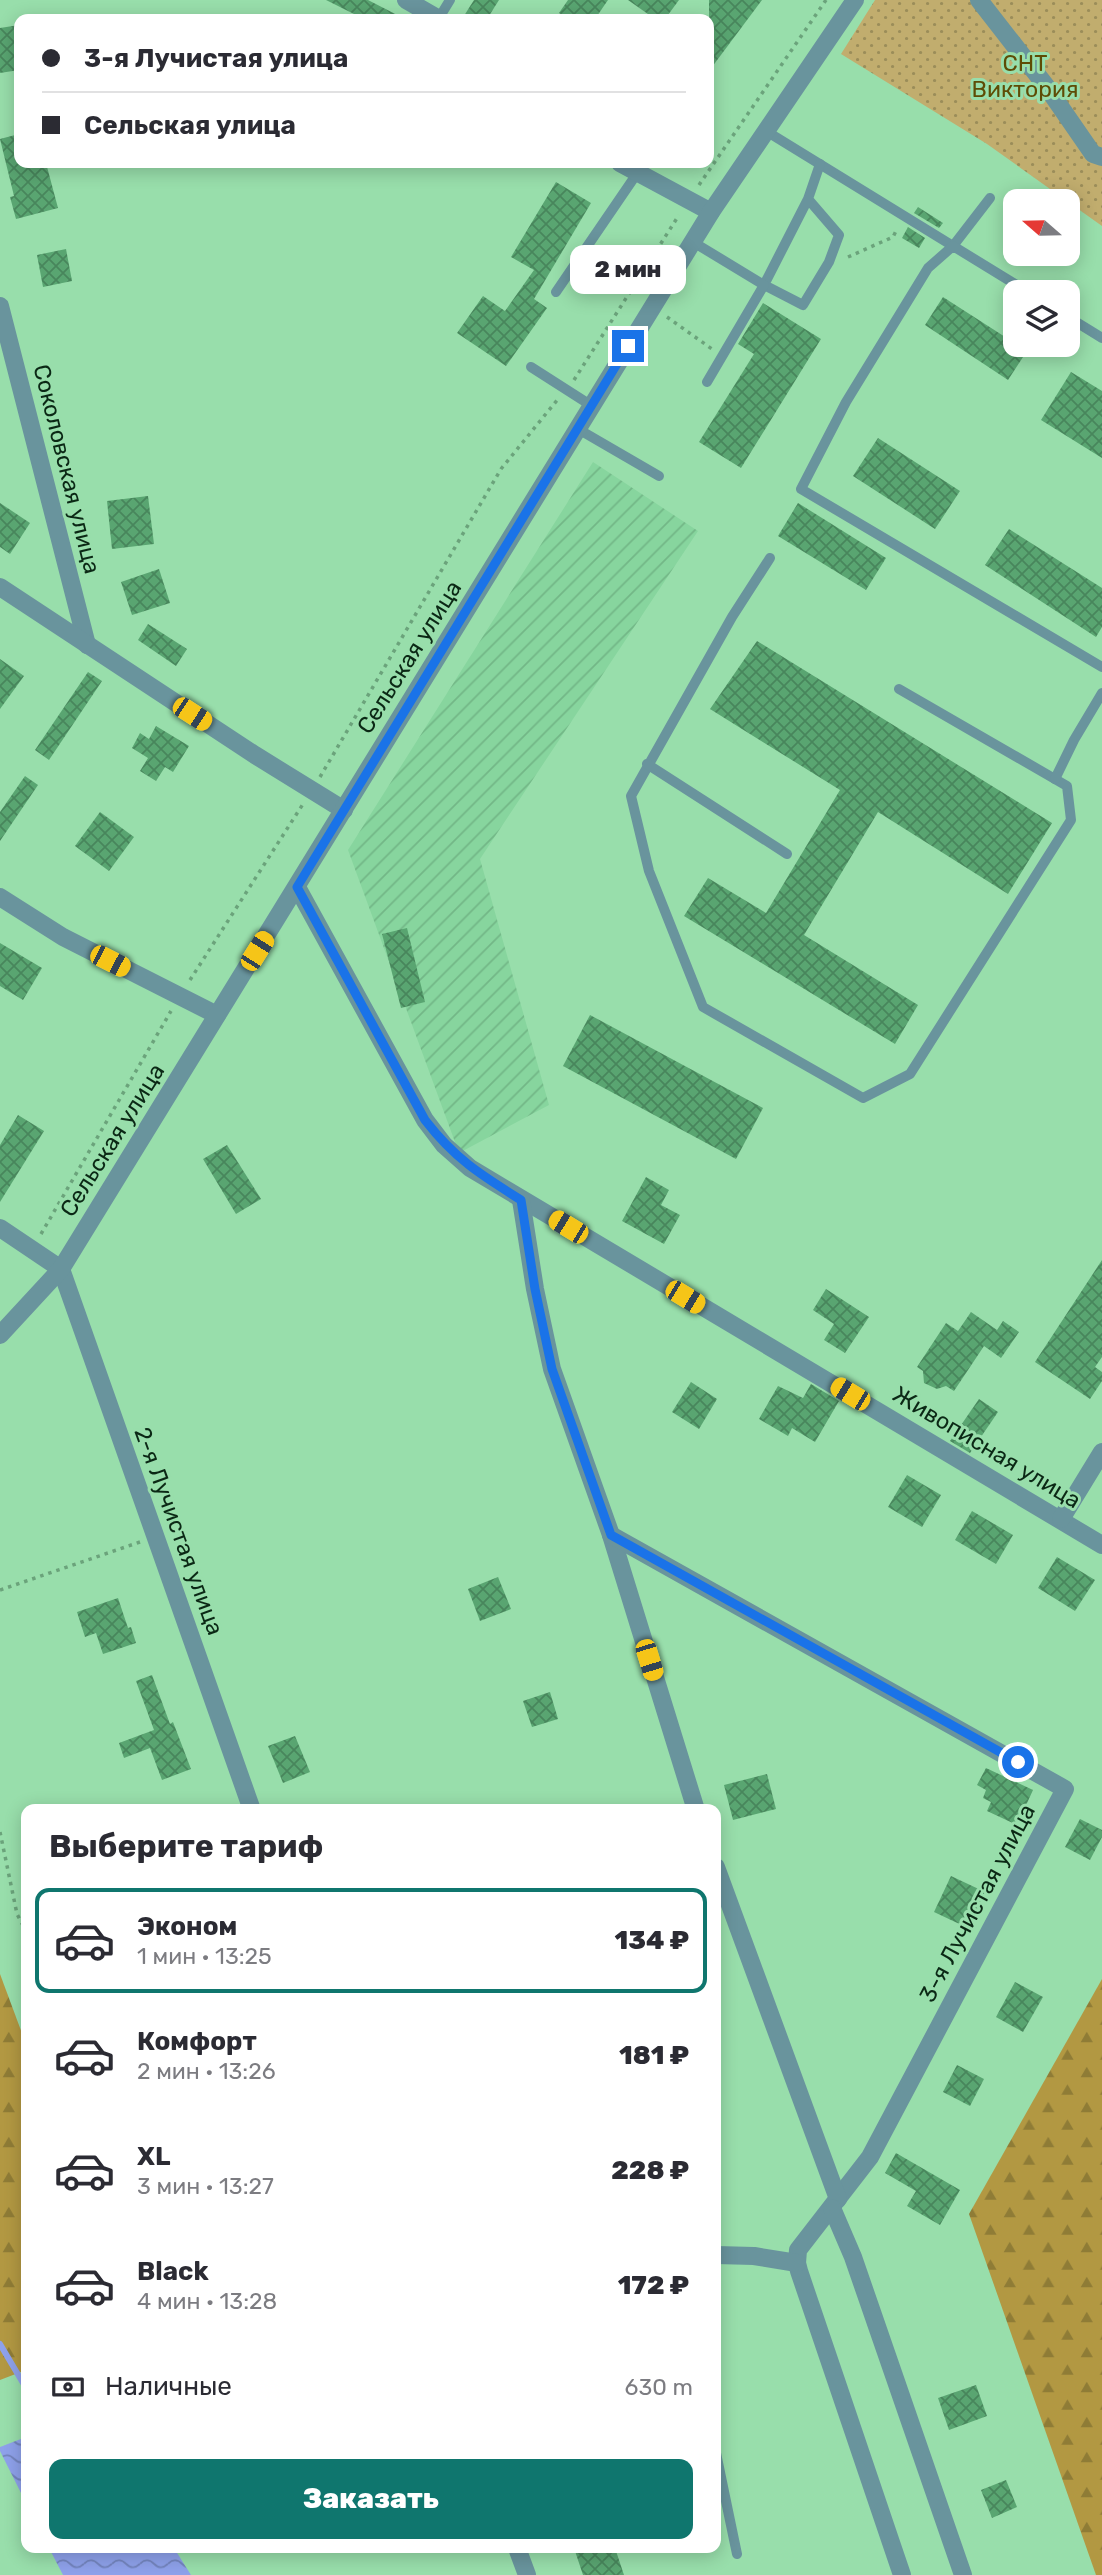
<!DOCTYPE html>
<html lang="ru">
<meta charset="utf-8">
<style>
body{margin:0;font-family:Rubik,sans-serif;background:#f7f7f7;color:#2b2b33;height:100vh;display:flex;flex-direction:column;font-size:26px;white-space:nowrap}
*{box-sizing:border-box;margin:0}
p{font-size:23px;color:#7c7c81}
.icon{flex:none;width:38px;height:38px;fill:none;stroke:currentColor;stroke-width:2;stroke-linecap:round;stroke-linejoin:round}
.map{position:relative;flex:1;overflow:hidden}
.sheet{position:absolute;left:21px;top:1804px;width:700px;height:749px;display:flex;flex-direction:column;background:#fff;border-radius:14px;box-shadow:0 4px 18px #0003}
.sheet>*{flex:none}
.hud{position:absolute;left:14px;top:14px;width:700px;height:154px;border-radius:14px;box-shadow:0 4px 18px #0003;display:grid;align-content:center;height:154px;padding:0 28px;background:#fff}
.needle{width:46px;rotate:290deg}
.fabs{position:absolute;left:1003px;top:189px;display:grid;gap:14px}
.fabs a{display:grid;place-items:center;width:77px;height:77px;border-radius:14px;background:#fff;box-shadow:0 4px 18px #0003;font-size:35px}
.end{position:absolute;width:32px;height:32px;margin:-16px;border:9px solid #1a73e8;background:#fff;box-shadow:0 0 0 4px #fff}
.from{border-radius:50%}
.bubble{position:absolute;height:49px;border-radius:14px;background:#fff;box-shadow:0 4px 18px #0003;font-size:23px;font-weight:800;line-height:49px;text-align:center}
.car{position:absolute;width:21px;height:42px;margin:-21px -10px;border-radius:9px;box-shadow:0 0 5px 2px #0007;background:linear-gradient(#f5c518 24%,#345 0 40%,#f5c518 0 76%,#345 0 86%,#f5c518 0)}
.hud b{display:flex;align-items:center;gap:24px;height:66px;font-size:26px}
.hud b+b{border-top:2px solid #e1e1e2}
.hud i{width:18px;height:18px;background:#2b2b33}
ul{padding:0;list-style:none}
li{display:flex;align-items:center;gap:21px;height:105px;margin:0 14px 10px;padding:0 14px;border:4px solid transparent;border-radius:14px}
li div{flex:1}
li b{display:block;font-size:26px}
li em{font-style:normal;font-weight:800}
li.current{border-color:#0f766e}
li>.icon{width:63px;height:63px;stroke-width:1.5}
h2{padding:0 28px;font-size:32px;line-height:84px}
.pay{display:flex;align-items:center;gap:18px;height:77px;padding:0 28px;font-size:26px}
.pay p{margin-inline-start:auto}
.action{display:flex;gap:14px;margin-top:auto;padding:14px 28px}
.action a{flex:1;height:80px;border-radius:14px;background:#0f766e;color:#fff;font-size:28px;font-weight:800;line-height:80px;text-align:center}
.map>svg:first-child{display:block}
.industrial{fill:url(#industrial-furrows)}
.green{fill:url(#green-dots)}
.forest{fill:url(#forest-firs)}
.water{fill:url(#water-waves)}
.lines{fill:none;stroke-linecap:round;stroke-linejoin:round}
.stream{stroke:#8ea1ea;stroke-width:6}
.building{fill:url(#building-cross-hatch)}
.path{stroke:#6ba37b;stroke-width:3.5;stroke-dasharray:3.5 5;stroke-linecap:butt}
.service{stroke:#69949d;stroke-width:10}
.minor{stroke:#69949d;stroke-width:18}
.tertiary{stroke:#69949d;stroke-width:18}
.route{stroke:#1a73e8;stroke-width:9}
.labels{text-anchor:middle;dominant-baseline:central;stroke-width:6;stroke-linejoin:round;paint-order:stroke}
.park-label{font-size:23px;fill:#5e4c05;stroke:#98deab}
.street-label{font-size:23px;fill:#0b2815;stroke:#98deab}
</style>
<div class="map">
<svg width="1102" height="2575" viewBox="0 0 1102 2575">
<defs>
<pattern id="industrial-furrows" width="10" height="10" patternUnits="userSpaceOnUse" patternTransform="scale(1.75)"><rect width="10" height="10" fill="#87d59e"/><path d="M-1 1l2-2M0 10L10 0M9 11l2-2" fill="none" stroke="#73b787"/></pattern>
<pattern id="green-dots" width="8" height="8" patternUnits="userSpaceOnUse" patternTransform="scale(1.75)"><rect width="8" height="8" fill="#c1ad6e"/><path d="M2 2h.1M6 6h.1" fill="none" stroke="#9b8d59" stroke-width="1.8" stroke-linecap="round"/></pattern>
<pattern id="forest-firs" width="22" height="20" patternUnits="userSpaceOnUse" patternTransform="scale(1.75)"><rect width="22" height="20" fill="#b29842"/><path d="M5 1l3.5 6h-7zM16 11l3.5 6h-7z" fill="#8f7c36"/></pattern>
<pattern id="water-waves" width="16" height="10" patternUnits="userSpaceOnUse" patternTransform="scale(1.75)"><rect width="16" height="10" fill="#8ea1ea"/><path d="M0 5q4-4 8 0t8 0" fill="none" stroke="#7283bc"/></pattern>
<pattern id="building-cross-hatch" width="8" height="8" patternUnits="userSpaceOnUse" patternTransform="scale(1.75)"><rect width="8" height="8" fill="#59a571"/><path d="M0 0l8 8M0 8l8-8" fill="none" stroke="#48865c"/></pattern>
</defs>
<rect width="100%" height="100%" fill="#98deab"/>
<polygon class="industrial" points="593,462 698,531 480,859 549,1105 459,1153 348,850"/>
<polygon class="green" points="875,0 1102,0 1102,226 987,144 841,54"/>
<g class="forest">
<polygon points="0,1974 26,2044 26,2370 0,2380"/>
<polygon points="1102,1979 1102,2575 1096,2575 969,2214"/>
</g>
<g class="water">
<polygon points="26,2437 26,2503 0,2451 0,2447"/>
<polygon points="49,2548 174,2548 191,2575 63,2575"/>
</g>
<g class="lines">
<polyline class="stream" points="0,2344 26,2388"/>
</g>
<g class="building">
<polygon points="326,0 368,0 405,19 364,19"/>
<polygon points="474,0 499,0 487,19 462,19"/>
<polygon points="568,0 608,0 595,19 569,19 559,13"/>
<polygon points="628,0 679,0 665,19 655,19"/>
<polygon points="709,0 762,0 709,71"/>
<polygon points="19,25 19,70 0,73 0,28"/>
<polygon points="19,134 19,163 46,163 58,208 16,219 10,197 14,196 0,139"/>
<polygon points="556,182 591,203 534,299 547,308 506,366 457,333 483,296 505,311 534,270 511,257"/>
<polygon points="918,207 943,223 939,228 914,213"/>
<polygon points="908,227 925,238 919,248 902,238"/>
<polygon points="66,249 72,281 43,287 37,255"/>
<polygon points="943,297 1027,351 1008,380 925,325"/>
<polygon points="763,303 821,339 741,468 699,442 754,354 738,344"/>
<polygon points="1071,372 1102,391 1102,458 1041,420"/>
<polygon points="878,438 960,491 935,529 853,476"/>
<polygon points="148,496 154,544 112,549 107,501"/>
<polygon points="0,503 30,523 10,554 0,547"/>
<polygon points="798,503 886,558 866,590 778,536"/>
<polygon points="1009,529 1102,588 1102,627 1096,637 985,565"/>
<polygon points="159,569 170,603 132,615 121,582"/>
<polygon points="148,624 187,649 176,666 138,640"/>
<polygon points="757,641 1052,823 1008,894 878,812 804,935 918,1005 895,1044 684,916 708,878 766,913 840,790 710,709"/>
<polygon points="0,659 24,676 0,709"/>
<polygon points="88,672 102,681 49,760 35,750"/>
<polygon points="156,726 189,746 173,772 165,767 156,781 140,771 148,758 132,748 140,733 149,739"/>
<polygon points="25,776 38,785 0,841 0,812"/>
<polygon points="100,812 134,837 109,871 75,846"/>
<polygon points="407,928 425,1002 401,1008 382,934"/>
<polygon points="0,943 42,968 23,1000 0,986"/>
<polygon points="590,1015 763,1108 736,1159 563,1066"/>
<polygon points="18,1115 44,1131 0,1202 0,1145"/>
<polygon points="227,1145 261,1199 236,1214 203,1159"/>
<polygon points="646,1177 669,1190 661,1205 680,1215 664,1244 622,1221"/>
<polygon points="1102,1260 1102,1357 1095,1367 1102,1372 1102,1381 1090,1399 1035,1362"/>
<polygon points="826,1289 869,1317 845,1353 824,1340 834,1324 813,1310"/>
<polygon points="971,1312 997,1330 1003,1321 1019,1332 1001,1358 984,1346 954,1391 946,1386 937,1389 924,1383 923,1371 917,1367 946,1323 958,1331"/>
<polygon points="691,1382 717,1399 699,1429 672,1412"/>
<polygon points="811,1384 839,1401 815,1442 792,1428 788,1436 759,1419 778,1386 803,1398"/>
<polygon points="979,1399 998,1412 970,1453 950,1441"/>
<polygon points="907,1475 941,1495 922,1527 888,1507"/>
<polygon points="972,1511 1013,1535 996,1564 955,1540"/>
<polygon points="1057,1557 1095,1580 1075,1611 1038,1588"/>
<polygon points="498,1577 511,1609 480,1621 468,1589"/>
<polygon points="118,1598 128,1628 131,1627 136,1643 103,1654 96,1633 85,1637 77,1612"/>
<polygon points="152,1675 170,1724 173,1722 191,1769 162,1780 150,1748 124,1758 119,1743 154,1730 136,1681"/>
<polygon points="550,1692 558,1719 532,1727 523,1701"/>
<polygon points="295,1736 310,1772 283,1783 268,1746"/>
<polygon points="986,1768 1033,1790 1017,1825 987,1811 991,1802 983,1798 986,1790 977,1785"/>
<polygon points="767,1774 776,1809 733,1820 724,1785"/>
<polygon points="1080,1819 1102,1830 1102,1837 1090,1860 1065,1847"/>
<polygon points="951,1876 985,1892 968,1928 934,1912"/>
<polygon points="1015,1982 1043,1997 1023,2032 996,2017"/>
<polygon points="957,2065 984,2079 970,2106 943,2092"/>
<polygon points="896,2153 960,2190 940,2225 907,2206 916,2191 885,2173"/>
<polygon points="976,2385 987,2416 949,2430 938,2398"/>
<polygon points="1006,2480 1017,2507 992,2518 981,2490"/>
<polygon points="574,2548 615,2548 624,2575 583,2575"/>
</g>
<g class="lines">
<g class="path">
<polyline points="699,185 826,0"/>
<polyline points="596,256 636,283"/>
<polyline points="848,257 893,237 897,229"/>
<polyline points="667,317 712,349"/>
<polyline points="574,380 679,215"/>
<polyline points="320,777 501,469 558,399"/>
<polyline points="190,980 303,804"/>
<polyline points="41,1234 171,1011"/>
<polyline points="0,1590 140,1542"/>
<polyline points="0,1832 17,1914 26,1931"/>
</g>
<g class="service">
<polyline points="439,18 450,0"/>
<polyline points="766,131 953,246 990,198"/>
<polyline points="808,199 839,235 829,262 803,305 764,285 808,199 820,164"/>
<polyline points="693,242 764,285 707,382"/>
<polyline points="556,292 638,172"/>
<polyline points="1028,292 953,246 928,268 846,402 801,489 1102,667"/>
<polyline points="1068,317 1102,338"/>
<polyline points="531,367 592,406"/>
<polyline points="578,429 659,476"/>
<polyline points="770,558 732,617 631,796 649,871 703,1007 863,1098 910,1074 1071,820 1067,786 899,689"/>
<polyline points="647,764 787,854"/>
<polyline points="1055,779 1074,740 1102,693"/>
<polyline points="716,2453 737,2554"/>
</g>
<g class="minor">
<polyline points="406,0 439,19"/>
<polyline points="979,0 1046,86 1093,154 1102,157"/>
<polyline points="620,163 711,212"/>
<polyline points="0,306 87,645"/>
<polyline points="0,587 255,755 344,810"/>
<polyline points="297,887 425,1120 444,1145 470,1168 1102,1545"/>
<polyline points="0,897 63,937 217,1015"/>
<polyline points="521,1200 535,1289 552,1369 611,1535 696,1810"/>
<polyline points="0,1228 61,1269 252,1810"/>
<polyline points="1061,1519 1102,1452"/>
<polyline points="611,1535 1065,1789 870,2157 798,2250 797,2263 799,2271 902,2575"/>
<polyline points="716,1867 838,2199"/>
<polyline points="832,2208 853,2257 963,2575"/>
<polyline points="716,2255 754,2256 797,2263"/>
<polyline points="517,2548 527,2575"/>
</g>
<polyline class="tertiary" points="0,1335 61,1269 711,212 855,0"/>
</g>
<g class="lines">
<path class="route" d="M628,346L297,887L425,1120C455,1159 481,1175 521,1200L535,1289L552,1369L611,1535L1018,1762"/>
</g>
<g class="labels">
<g class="park-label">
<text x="1025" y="63">СНТ<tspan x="1025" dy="26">Виктория</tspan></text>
</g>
<g class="street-label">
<text transform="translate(67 469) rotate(76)">Соколовская улица</text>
<text transform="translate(409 657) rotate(-58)">Сельская улица</text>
<text transform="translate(112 1140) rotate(-58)">Сельская улица</text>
<text transform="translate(987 1447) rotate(31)">Живописная улица</text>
<text transform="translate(179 1531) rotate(70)">2-я Лучистая улица</text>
<text transform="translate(977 1903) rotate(-62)">3-я Лучистая улица</text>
</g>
</g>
</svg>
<div class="fabs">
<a><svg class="needle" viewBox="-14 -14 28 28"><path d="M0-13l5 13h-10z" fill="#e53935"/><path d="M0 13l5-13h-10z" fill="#7c7c81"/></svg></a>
<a><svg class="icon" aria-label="layers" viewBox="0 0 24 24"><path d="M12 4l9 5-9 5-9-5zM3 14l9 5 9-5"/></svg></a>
</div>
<i class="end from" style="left:1018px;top:1762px"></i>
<i class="end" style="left:628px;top:346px"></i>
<div class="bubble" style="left:570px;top:245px;width:116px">2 мин</div>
<i class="car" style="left:192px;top:714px;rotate:123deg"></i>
<i class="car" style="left:257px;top:951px;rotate:32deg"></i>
<i class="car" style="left:110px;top:961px;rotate:117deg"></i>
<i class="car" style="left:568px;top:1227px;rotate:301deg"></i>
<i class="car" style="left:685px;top:1297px;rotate:121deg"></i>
<i class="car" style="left:850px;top:1394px;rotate:301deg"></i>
<i class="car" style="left:649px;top:1660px;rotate:163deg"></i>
<div class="hud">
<b><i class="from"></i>3-я Лучистая улица</b>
<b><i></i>Сельская улица</b>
</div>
<section class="sheet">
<h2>Выберите тариф</h2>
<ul>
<li class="current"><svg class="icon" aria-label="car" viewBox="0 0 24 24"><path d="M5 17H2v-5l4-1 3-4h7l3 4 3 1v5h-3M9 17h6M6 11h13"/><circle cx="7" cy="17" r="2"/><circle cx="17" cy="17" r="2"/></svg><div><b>Эконом</b><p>1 мин · 13:25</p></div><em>134 ₽</em></li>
<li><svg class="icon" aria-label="car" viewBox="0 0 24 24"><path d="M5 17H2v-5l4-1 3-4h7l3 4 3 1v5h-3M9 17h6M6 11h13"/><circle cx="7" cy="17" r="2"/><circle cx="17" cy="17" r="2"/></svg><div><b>Комфорт</b><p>2 мин · 13:26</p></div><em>181 ₽</em></li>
<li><svg class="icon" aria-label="car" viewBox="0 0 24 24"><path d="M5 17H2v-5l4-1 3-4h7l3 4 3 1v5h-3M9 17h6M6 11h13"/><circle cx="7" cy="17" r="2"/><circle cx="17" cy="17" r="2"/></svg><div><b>XL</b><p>3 мин · 13:27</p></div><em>228 ₽</em></li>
<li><svg class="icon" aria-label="car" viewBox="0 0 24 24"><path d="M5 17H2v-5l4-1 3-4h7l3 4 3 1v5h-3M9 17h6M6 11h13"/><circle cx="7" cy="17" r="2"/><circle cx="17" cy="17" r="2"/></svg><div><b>Black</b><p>4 мин · 13:28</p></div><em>172 ₽</em></li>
</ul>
<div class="pay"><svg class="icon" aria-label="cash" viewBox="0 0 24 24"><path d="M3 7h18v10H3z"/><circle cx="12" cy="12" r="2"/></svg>Наличные<p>630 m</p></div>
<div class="action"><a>Заказать</a></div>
</section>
</div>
